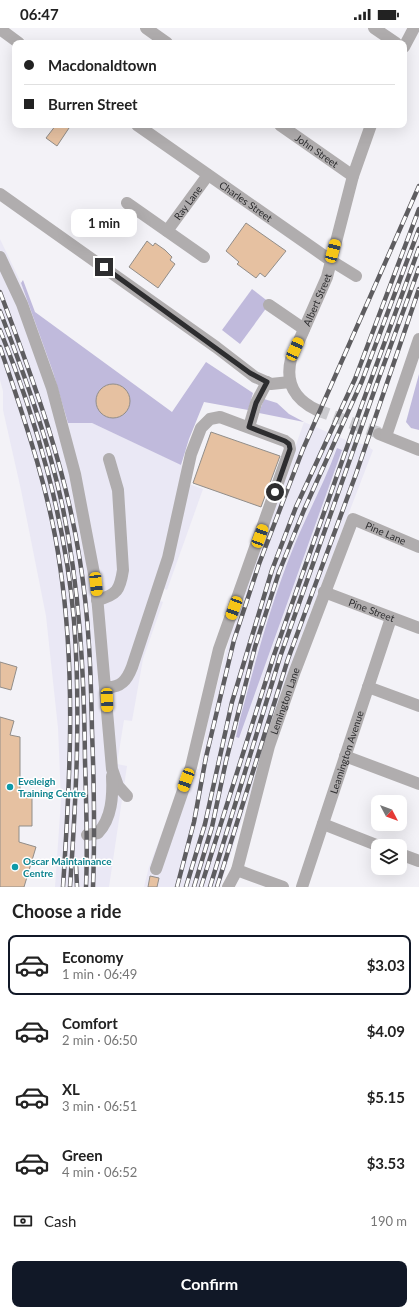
<!DOCTYPE html>
<meta charset="utf-8">
<style>
body{margin:0;font-family:Lato,sans-serif;background:#f2f2f2;color:#222;height:100vh;display:flex;flex-direction:column;font-size:15px;white-space:nowrap}
*{box-sizing:border-box;margin:0}
p{font-size:13px;color:#767676}
.icon{flex:none;width:22px;height:22px;fill:none;stroke:currentColor;stroke-width:2;stroke-linecap:round;stroke-linejoin:round}
.map{position:relative;height:859px;overflow:hidden}
.sheet{display:flex;flex-direction:column;background:#fff;flex:1}
.sheet>*{flex:none}
.guide{position:absolute;left:12px;top:12px;width:395px;height:88px;border-radius:8px;box-shadow:0 4px 16px #0002;display:grid;align-content:center;height:88px;padding:0 12px;background:#fff}
.needle{width:26px;rotate:131deg}
.buttons{position:absolute;left:371px;top:767px;display:grid;gap:8px}
.buttons a{display:grid;place-items:center;width:36px;height:36px;border-radius:8px;background:#fff;box-shadow:0 4px 16px #0002;font-size:20px}
.end{position:absolute;width:18px;height:18px;margin:-9px;border:5px solid #2d2d2f;background:#fff;box-shadow:0 0 0 2px #fff}
.from{border-radius:50%}
.bubble{position:absolute;height:28px;border-radius:8px;background:#fff;box-shadow:0 4px 16px #0002;font-size:13px;font-weight:700;line-height:28px;text-align:center}
.car{position:absolute;width:12px;height:24px;margin:-12px -6px;border-radius:5px;box-shadow:0 0 3px 1px #0007;background:linear-gradient(#f5c518 24%,#345 0 40%,#f5c518 0 76%,#345 0 86%,#f5c518 0)}
.guide b{display:flex;align-items:center;gap:14px;height:38px;font-size:15px}
.guide b+b{border-top:1px solid #e0e0e0}
.guide i{width:10px;height:10px;background:#222}
ul{padding:0;list-style:none}
li{display:flex;align-items:center;gap:12px;height:60px;margin:0 8px 6px;padding:0 4px;border:2px solid transparent;border-radius:8px}
li div{flex:1}
li b{display:block;font-size:15px}
li em{font-style:normal;font-weight:700}
li.on{border-color:#111827}
li>.icon{width:36px;height:36px;stroke-width:1.5}
h2{padding:0 12px;font-size:18px;line-height:48px}
.pay{display:flex;align-items:center;gap:10px;height:44px;padding:0 12px;font-size:15px}
.pay p{margin-inline-start:auto}
.cta{display:flex;gap:8px;margin-top:auto;padding:8px 12px}
.cta a{flex:1;height:46px;border-radius:8px;background:#111827;color:#fff;font-size:16px;font-weight:700;line-height:46px;text-align:center}
.status{display:flex;justify-content:space-between;align-items:center;height:28px;padding:0 20px;background:#fff;direction:ltr}
.status svg{height:11px;fill:currentColor}
.map>svg:first-child{display:block}
.built{fill:#eae8f5}
.green{fill:#c0badc}
.building{fill:#e6c1a1;stroke:#918d89}
.lines{fill:none;stroke-linecap:round;stroke-linejoin:round}
.minor-tunnel{stroke:#cbcbcf;stroke-width:12;stroke-dasharray:12 6;stroke-linecap:butt}
.minor{stroke:#b0adae;stroke-width:12}
.rail-casing{stroke:#5e5d60;stroke-width:4.5}
.rail{stroke:#fff;stroke-width:3;stroke-dasharray:9;stroke-linecap:butt}
.route{stroke:#2d2d2f;stroke-width:5}
.culture-dot{fill:#0f9aa8;stroke:#fff;stroke-width:1.5}
.labels{text-anchor:middle;dominant-baseline:central;stroke-width:3;stroke-linejoin:round;paint-order:stroke}
.street-label{font-size:10px;fill:#2d2d2f;stroke:#fff}
.culture-label{font-size:10px;font-weight:bold;fill:#0d838f;stroke:#fff;text-anchor:start}
</style>
<div class="status"><b>06:47</b><svg viewBox="0 0 49 12"><path d="M0 12V9h3v3zM5 12V6h3v6zM10 12V3h3v9zM15 12V0h3v12zM26 1h20v11H26zM47 4h2v5h-2z"/></svg></div>
<div class="map">
<svg width="419" height="859" viewBox="0 0 419 859">
<rect width="100%" height="100%" fill="#f3f2f7"/>
<g class="built">
<polygon points="0,211 21,255 53,344 68,395 92,395 184,438 189,456 203,461 167,562 162,560 158,572 163,574 143,631 132,693 124,692 117,736 127,738 109,859 55,859 61,772 58,700 46,588 21,462 3,382 3,363 0,352"/>
<polygon points="304,394 346,412 370,418 370,420 373,422 301,610 220,859 144,859 149,839 187,738 199,741 209,687 233,597"/>
</g>
<g class="green">
<polygon points="23,252 35,284 172,384 206,334 253,365 248,382 204,374 189,411 181,437 92,395 68,395 53,344 21,255"/>
<polygon points="252,261 270,275 240,316 222,302"/>
<polygon points="419,346 419,402 411,400 406,394"/>
<polygon points="264,371 277,375 289,386 304,394 259,385"/>
<path d="M337,420L342,422L239,710L236,709L240,691C255,635 270,578 292,523C306,488 324,456 337,420Z"/>
</g>
<g class="building">
<polygon points="56,97 71,97 57,118 46,110"/>
<polygon points="246,195 286,223 265,249 260,245 256,250 237,236 239,234 226,223"/>
<polygon points="147,213 153,218 155,215 165,222 172,229 170,232 175,236 158,260 129,239"/>
<circle cx="113" cy="373" r="17"/>
<polygon points="211,404 280,428 261,479 193,455"/>
<polygon points="0,634 17,639 11,662 0,659"/>
<polygon points="0,689 14,693 10,707 20,709 20,766 32,766 32,798 19,798 19,814 36,819 24,859 0,859"/>
<polygon points="150,848 159,850 157,859 148,859"/>
</g>
<g class="lines">
<polyline class="minor-tunnel" points="317,382 379,405"/>
<g class="minor">
<polyline points="146,0 167,15"/>
<polyline points="374,0 396,15"/>
<polyline points="0,1 19,15"/>
<polyline points="404,19 414,0"/>
<path id="s1" d="M137,97L330,232L356,248"/>
<path id="s2" d="M280,97L353,148"/>
<polyline points="0,166 216,319 255,349 271,356 290,354"/>
<polyline points="127,175 204,229"/>
<path id="s3" d="M167,203L208,147"/>
<polyline points="0,229 22,276 52,360 75,446 96,556 112,741 118,758 127,768"/>
<polyline points="269,277 304,301"/>
<path id="s4" d="M317,382C295,372 285,355 291,331L327,249L353,148L371,97"/>
<polyline points="249,399 256,375 267,354"/>
<polyline points="379,406 419,422"/>
<polyline points="386,408 419,311"/>
<path id="s5" d="M324,564L419,600"/>
<path d="M97,572C117,567 120,562 123,542L118,462L109,431"/>
<path d="M106,659C121,660 127,652 132,639L168,530L191,426L201,400L210,391L220,389L285,413L289,416L290,421L219,621L191,739L156,841"/>
<polyline points="368,659 419,678"/>
<polyline points="345,728 419,756"/>
<polyline points="323,796 379,818"/>
<path d="M87,807L98,805C112,790 113,768 112,748"/>
<polyline points="400,826 419,833"/>
<polyline points="237,842 283,859"/>
<path id="s6" d="M228,859L237,842L269,718L295,643L353,491L419,519"/>
<path id="s7" d="M302,859L391,590"/>
</g>
<defs>
<g id="rail">
<path d="M0,264C33,351 66,440 80,533C89,589 91,646 92,703C94,755 95,807 93,859"/>
<path d="M0,283C24,346 48,411 62,476C80,561 84,646 85,732C86,774 88,817 86,859"/>
<path d="M0,302C37,392 66,496 74,593C81,682 76,771 70,859"/>
<path d="M0,319C24,390 50,464 60,538C76,645 70,752 63,859"/>
<polyline points="76,837 77,859"/>
<polyline points="177,859 194,794 206,729 234,612 259,536 303,421 419,158"/>
<polyline points="186,859 205,796 232,674 272,542 296,479 355,351 419,181"/>
<polyline points="194,859 212,799 226,733 255,619 279,544 304,482 362,353 419,201"/>
<polyline points="201,859 274,627 360,382 419,220"/>
<polyline points="210,859 280,629 376,358 419,240"/>
<polyline points="217,859 288,631 356,446 419,261"/>
</g>
</defs>
<use href="#rail" class="rail-casing"/>
<use href="#rail" class="rail"/>
</g>
<g class="lines">
<polyline class="route" points="104,239 250,345 267,354 256,375 249,399 285,413 289,416 290,421 275,464"/>
</g>
<g class="culture-dot">
<circle cx="10" cy="759" r="4"/>
<circle cx="15" cy="839" r="4"/>
</g>
<g class="labels">
<g class="street-label">
<text stroke="none"><textPath href="#s2" startOffset="45">John Street</textPath></text>
<text stroke="none"><textPath href="#s1" startOffset="133">Charles Street</textPath></text>
<text stroke="none"><textPath href="#s3" startOffset="35">Ray Lane</textPath></text>
<text stroke="none"><textPath href="#s4" startOffset="128">Albert Street</textPath></text>
<text stroke="none"><textPath href="#s6" startOffset="425">Pine Lane</textPath></text>
<text stroke="none"><textPath href="#s5" startOffset="51">Pine Street</textPath></text>
<text stroke="none"><textPath href="#s6" startOffset="195">Lemington Lane</textPath></text>
<text stroke="none"><textPath href="#s7" startOffset="142">Leamington Avenue</textPath></text>
</g>
<g class="culture-label">
<text x="18" y="753">Eveleigh<tspan x="18" dy="12">Training Centre</tspan></text>
<text x="23" y="833">Oscar Maintainance<tspan x="23" dy="12">Centre</tspan></text>
</g>
</g>
</svg>
<div class="buttons">
<a><svg class="needle" viewBox="-14 -14 28 28"><path d="M0-13l5 13h-10z" fill="#e53935"/><path d="M0 13l5-13h-10z" fill="#767676"/></svg></a>
<a><svg class="icon" aria-label="layers" viewBox="0 0 24 24"><path d="M12 4l9 5-9 5-9-5zM3 14l9 5 9-5"/></svg></a>
</div>
<i class="end from" style="left:275px;top:464px"></i>
<i class="end" style="left:104px;top:239px"></i>
<div class="bubble" style="left:71px;top:181px;width:66px">1 min</div>
<i class="car" style="left:333px;top:223px;rotate:15deg"></i>
<i class="car" style="left:295px;top:321px;rotate:24deg"></i>
<i class="car" style="left:260px;top:508px;rotate:20deg"></i>
<i class="car" style="left:96px;top:556px;rotate:174deg"></i>
<i class="car" style="left:234px;top:580px;rotate:200deg"></i>
<i class="car" style="left:107px;top:672px;rotate:178deg"></i>
<i class="car" style="left:186px;top:752px;rotate:200deg"></i>
<div class="guide">
<b><i class="from"></i>Macdonaldtown</b>
<b><i></i>Burren Street</b>
</div>
</div>
<section class="sheet">
<h2>Choose a ride</h2>
<ul>
<li class="on"><svg class="icon" aria-label="car" viewBox="0 0 24 24"><path d="M5 17H2v-5l4-1 3-4h7l3 4 3 1v5h-3M9 17h6M6 11h13"/><circle cx="7" cy="17" r="2"/><circle cx="17" cy="17" r="2"/></svg><div><b>Economy</b><p>1 min · 06:49</p></div><em>$3.03</em></li>
<li><svg class="icon" aria-label="car" viewBox="0 0 24 24"><path d="M5 17H2v-5l4-1 3-4h7l3 4 3 1v5h-3M9 17h6M6 11h13"/><circle cx="7" cy="17" r="2"/><circle cx="17" cy="17" r="2"/></svg><div><b>Comfort</b><p>2 min · 06:50</p></div><em>$4.09</em></li>
<li><svg class="icon" aria-label="car" viewBox="0 0 24 24"><path d="M5 17H2v-5l4-1 3-4h7l3 4 3 1v5h-3M9 17h6M6 11h13"/><circle cx="7" cy="17" r="2"/><circle cx="17" cy="17" r="2"/></svg><div><b>XL</b><p>3 min · 06:51</p></div><em>$5.15</em></li>
<li><svg class="icon" aria-label="car" viewBox="0 0 24 24"><path d="M5 17H2v-5l4-1 3-4h7l3 4 3 1v5h-3M9 17h6M6 11h13"/><circle cx="7" cy="17" r="2"/><circle cx="17" cy="17" r="2"/></svg><div><b>Green</b><p>4 min · 06:52</p></div><em>$3.53</em></li>
</ul>
<div class="pay"><svg class="icon" aria-label="cash" viewBox="0 0 24 24"><path d="M3 7h18v10H3z"/><circle cx="12" cy="12" r="2"/></svg>Cash<p>190 m</p></div>
<div class="cta"><a>Confirm</a></div>
</section>
